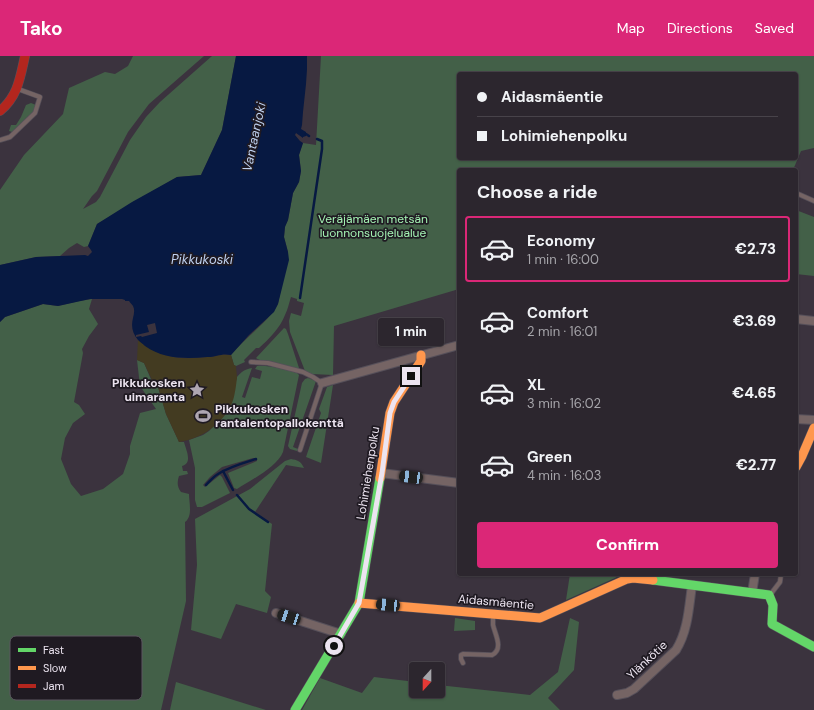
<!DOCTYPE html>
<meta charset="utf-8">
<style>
body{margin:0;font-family:"DM Sans",sans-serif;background:#342e36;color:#f1f3f6;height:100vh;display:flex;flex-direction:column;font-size:15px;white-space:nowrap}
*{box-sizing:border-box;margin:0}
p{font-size:13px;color:#a6a5aa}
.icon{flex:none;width:22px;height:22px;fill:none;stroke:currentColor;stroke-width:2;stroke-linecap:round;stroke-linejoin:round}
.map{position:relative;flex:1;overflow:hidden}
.panel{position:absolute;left:457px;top:112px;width:341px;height:408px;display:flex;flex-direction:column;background:#2c262e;border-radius:4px;box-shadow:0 1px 3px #0004,0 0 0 1px #48434a}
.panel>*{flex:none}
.hud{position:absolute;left:457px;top:16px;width:341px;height:88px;border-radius:4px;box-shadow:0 1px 3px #0004,0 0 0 1px #48434a;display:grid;align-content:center;height:88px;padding:0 20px;background:#2c262e}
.needle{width:26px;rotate:201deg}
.buttons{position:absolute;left:409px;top:606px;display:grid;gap:8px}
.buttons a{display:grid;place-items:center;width:36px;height:36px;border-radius:4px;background:#2c262e;box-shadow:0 1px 3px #0004,0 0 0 1px #48434a;font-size:20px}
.end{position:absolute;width:18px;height:18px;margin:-9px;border:5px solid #ece4f0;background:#111;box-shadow:0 0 0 2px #111}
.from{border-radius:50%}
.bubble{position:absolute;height:28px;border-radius:4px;background:#2c262e;box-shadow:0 1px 3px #0004,0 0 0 1px #48434a;font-size:13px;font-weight:800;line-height:28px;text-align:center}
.car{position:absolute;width:12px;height:24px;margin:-12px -6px;border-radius:5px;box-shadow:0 0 3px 1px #0007;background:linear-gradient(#222 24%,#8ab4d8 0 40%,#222 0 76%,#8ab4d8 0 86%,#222 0)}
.hud b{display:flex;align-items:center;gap:14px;height:38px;font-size:15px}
.hud b+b{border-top:1px solid #48434a}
.hud i{width:10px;height:10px;background:#f1f3f6}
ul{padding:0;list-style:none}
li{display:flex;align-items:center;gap:12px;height:66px;margin:0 8px 6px;padding:0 12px;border:2px solid transparent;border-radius:4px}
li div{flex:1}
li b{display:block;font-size:15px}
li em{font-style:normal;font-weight:800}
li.current{border-color:#db2777}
li>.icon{width:36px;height:36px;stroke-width:1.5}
h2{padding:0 20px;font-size:18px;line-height:48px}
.action{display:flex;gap:8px;margin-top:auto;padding:8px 20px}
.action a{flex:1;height:46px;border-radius:4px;background:#db2777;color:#fff;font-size:16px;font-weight:800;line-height:46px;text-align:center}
header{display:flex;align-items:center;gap:24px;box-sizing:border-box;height:56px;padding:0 20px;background:#db2777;color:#fff}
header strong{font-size:19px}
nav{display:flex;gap:22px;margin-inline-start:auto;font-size:14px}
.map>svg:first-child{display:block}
.green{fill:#436048;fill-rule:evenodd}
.sand{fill:#433b21}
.water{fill:#071942}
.pier{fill:#3b333e}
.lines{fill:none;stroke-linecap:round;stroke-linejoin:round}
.stream{stroke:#071942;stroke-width:2.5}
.lane-casing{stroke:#56505a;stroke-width:5.5}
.street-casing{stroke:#56505a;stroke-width:10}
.fast-casing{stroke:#56505a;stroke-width:10}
.slow-casing{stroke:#56505a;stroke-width:10}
.jam-casing{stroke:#56505a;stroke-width:10}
.lane{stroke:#756464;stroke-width:4}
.street{stroke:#756464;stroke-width:8}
.fast{stroke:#63d668;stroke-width:9}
.slow{stroke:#ff974d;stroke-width:9}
.jam{stroke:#b3261e;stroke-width:9}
.route{stroke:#ece4f0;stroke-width:5}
.labels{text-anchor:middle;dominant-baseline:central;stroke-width:3.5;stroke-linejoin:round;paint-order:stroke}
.park-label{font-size:12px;fill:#a4f3b3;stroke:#1f1a22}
.poi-label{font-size:12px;font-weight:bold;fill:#ece4f0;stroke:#1f1a22;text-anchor:end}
.street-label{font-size:12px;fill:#ece4f0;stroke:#1f1a22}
.water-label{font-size:13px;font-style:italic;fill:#bfd1f0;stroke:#1f1a22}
.key{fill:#1f1a22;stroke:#5c5760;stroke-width:1}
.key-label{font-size:11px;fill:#ece4f0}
</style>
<header>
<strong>Tako</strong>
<nav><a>Map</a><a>Directions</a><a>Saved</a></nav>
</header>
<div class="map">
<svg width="814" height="654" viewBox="0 0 814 654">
<rect width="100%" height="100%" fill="#3b333e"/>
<g class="green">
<polygon points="133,0 204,0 149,48 128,76 97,135 92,140 83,153 96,146 100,141 130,84 146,61 160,46 212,0 236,0 222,74 201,119 177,121 97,168 88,190 84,191 77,187 69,192 60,200 36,201 0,209 0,134 24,99 63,58 69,32 105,16 115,18 128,10"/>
<path d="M321,0H814V92L801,95L793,114H459V233L334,270L333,319L312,318L305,315L290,276L289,265L291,257L301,260L304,247L297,245V243L291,241C289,247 288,253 285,259C280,272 269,283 259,292H256L244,304L245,306L236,310L234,309L231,299C245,281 267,268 278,248L288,196L284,181L285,170L288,164L293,137L299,126L301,115L299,99L303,87L316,89ZM459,18H796V102H459Z"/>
<polygon points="31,47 36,49 34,57 12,76 9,75 11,69 16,69 21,61 26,49"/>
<polygon points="796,154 814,161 814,220 796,218"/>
<path d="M92,243L89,253L98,268L89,280L82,293L83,297L74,346L79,349L85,358L73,367L65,382L61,403L71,428L81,440L103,433L123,418L130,398V390L140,357L156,353L140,330L137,304L144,307L153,328L158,331L166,358L179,386H184C186,394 193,407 182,410L183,415H187L188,418L179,420C177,426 177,431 181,436L189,438C189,447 193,460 185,466L186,545L161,654H0V266L5,261L43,248L58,250L79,245Z"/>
<path d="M284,272L286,273L288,278L299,312L298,313C288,310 263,307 256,302Z"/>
<path d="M257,310C270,309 285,314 297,317L299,319L283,396C277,411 251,424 237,433L234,432L228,417L257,405V403L253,402L222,411L210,421L203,429L205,431L220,419L222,421L230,437L202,451H197L195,444V412L189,384L203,379L209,375L224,359L229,353L237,321C241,316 245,313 252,312L242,341L245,342L252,321L260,323L262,315L255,313Z"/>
<polygon points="308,322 316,325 293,391 298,393 297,395 290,393 288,390 302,327 305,323"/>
<polygon points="333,329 321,407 306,401 321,357 319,353 327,331"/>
<path d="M291,403C297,404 301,405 304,412L286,409L255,456L272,468L265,535L271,541L267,557L236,548L221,583L191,574L197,509L195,463L250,433L285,405Z"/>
<polygon points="570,518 628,518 620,519 615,522 566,544"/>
<polygon points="455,562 475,565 475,574 454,575"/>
<polygon points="570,562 579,566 574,614 548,642 560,654 302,654 320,622 362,637 374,621 416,626 416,635 438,635 438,629 530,639 558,616"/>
<polygon points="176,626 266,654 170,654"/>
</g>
<path class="sand" d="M138,284C161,302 178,304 207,301C217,301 221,297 231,299L234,309L236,310C236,314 237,318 237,322C236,329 235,340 232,347C223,368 201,383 179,386L166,358L158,331L154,328L144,307L137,304Z"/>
<path class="water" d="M236,0H307V13L306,28L303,56L302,69L301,73L306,76V80L303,81V82L296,77L295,79L300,85L303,87L299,99L301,115L299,126L293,137L288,164L285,171L284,181L288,196L289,204L278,248L274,256L249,279L231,299C221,297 217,301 207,301C186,303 163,303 145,290C143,288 140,286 138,284C132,277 131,270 133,262C134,258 135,254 133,250C132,248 130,247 129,245H125V244L122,243H90L58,250L43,248L5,261L0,266V209L36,201L85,199L88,200L92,196L91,194L88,190L97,168L132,146L177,121L201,119L222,74Z"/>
<polygon class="pier" points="155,267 157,277 142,281 141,280 136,281 136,279 149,276 147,269"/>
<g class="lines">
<g class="stream">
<polyline points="306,78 309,80"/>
<polyline points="300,242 322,93 322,85 317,83"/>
<polyline points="223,415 233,434"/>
<path d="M206,429C210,425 213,421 218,418C229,411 243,407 256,403"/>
<polyline points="237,439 249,453 268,466"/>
</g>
<defs>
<g id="lane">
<polyline points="0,84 10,81 35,57 40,41 18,33"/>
<polyline points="796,137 814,145"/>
<polyline points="251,306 268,307 303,316 313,321 322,327 300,394"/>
<polyline points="770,539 780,526 781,518"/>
<path d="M463,607L461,603V599L463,598L492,599C504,593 495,578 493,569C493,565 493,562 493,558"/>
</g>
<g id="street">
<polyline points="796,263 814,265"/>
<polyline points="322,327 459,289"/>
<polyline points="796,363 814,364"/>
<polyline points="381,417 459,427"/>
<polyline points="752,537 755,518"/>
<polyline points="276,557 341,578"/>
<path d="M617,639L627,637L634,633L676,594C688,575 689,551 692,529"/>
</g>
<g id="fast">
<polyline points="653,524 769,539 773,549 772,568 814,591"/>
<polyline points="295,654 359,547 380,422"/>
</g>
<g id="slow">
<polyline points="796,411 802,400 814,372"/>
<polyline points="380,422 390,357 394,346 421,305 421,299"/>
<polyline points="359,547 540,562 627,523 633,522 653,524"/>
</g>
<path id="jam" d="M0,55C18,40 20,22 25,0"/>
</defs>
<use href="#lane" class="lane-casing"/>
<use href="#street" class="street-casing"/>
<use href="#fast" class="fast-casing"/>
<use href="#slow" class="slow-casing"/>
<use href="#jam" class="jam-casing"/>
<use href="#lane" class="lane"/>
<use href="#street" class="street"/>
<use href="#fast" class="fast"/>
<use href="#slow" class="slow"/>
<use href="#jam" class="jam"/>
</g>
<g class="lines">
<polyline class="route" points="334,590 359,547 382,417 390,357 394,346 411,320"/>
</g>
<defs>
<symbol id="sight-bare" viewBox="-9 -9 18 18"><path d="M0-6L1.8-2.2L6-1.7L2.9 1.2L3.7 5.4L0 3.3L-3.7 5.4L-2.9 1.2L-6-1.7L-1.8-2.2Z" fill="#aea6b2" stroke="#1f1a22" stroke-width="2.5" paint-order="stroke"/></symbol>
<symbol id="stadium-bare" viewBox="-9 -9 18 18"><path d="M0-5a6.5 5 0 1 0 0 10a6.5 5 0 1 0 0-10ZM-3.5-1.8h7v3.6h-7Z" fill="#aea6b2" stroke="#1f1a22" stroke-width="2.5" paint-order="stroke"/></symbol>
</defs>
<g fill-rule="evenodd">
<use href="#sight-bare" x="186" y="323" width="22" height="22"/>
<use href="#stadium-bare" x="192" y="349" width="22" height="22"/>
</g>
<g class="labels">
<g class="park-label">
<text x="373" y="163">Veräjämäen metsän<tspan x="373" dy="14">luonnonsuojelualue</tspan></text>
</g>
<g class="poi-label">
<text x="185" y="327">Pikkukosken<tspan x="185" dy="14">uimaranta</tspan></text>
<text x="215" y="353" text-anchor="start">Pikkukosken<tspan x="215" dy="14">rantalentopallokenttä</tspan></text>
</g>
<g class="street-label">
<text transform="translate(368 417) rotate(-81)">Lohimiehenpolku</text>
<text transform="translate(496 546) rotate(5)">Aidasmäentie</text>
<text transform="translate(647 604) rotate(-43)">Ylänkötie</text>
</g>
<g class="water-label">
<text transform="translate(254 81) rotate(-78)">Vantaanjoki</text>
<text x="202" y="203">Pikkukoski</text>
</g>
</g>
<rect x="10" y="580" width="132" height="64" rx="6" class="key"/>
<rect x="18" y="592" width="18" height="4" fill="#63d668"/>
<rect x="18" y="610" width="18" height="4" fill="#ff974d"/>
<rect x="18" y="628" width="18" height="4" fill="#b3261e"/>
<g class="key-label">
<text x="43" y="598">Fast</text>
<text x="43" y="616">Slow</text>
<text x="43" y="634">Jam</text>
</g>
</svg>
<div class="buttons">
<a><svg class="needle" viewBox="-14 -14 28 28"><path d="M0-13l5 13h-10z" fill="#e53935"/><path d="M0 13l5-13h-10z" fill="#a6a5aa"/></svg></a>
</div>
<i class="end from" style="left:334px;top:590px"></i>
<i class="end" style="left:411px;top:320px"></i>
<div class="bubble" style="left:378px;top:262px;width:66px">1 min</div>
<i class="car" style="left:411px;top:421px;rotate:277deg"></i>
<i class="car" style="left:388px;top:549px;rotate:275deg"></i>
<i class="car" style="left:289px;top:561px;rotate:288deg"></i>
<div class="hud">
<b><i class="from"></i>Aidasmäentie</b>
<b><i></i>Lohimiehenpolku</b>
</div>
<section class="panel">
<h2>Choose a ride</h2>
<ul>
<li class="current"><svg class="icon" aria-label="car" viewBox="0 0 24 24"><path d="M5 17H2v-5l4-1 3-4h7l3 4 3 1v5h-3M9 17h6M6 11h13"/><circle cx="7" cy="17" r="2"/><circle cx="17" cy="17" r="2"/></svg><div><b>Economy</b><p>1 min · 16:00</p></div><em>€2.73</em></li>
<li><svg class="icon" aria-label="car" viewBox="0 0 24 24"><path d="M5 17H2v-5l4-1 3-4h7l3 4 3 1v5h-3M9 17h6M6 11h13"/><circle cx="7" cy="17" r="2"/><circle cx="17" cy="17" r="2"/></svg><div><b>Comfort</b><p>2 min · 16:01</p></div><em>€3.69</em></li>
<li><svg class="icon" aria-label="car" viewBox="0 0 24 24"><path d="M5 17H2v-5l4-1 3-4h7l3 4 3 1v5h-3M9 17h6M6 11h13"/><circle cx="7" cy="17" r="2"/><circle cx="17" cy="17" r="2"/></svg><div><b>XL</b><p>3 min · 16:02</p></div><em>€4.65</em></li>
<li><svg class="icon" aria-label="car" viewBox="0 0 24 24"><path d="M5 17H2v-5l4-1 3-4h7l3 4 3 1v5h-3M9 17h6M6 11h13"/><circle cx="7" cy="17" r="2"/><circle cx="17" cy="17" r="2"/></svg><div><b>Green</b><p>4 min · 16:03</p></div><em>€2.77</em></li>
</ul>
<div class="action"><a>Confirm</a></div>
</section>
</div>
